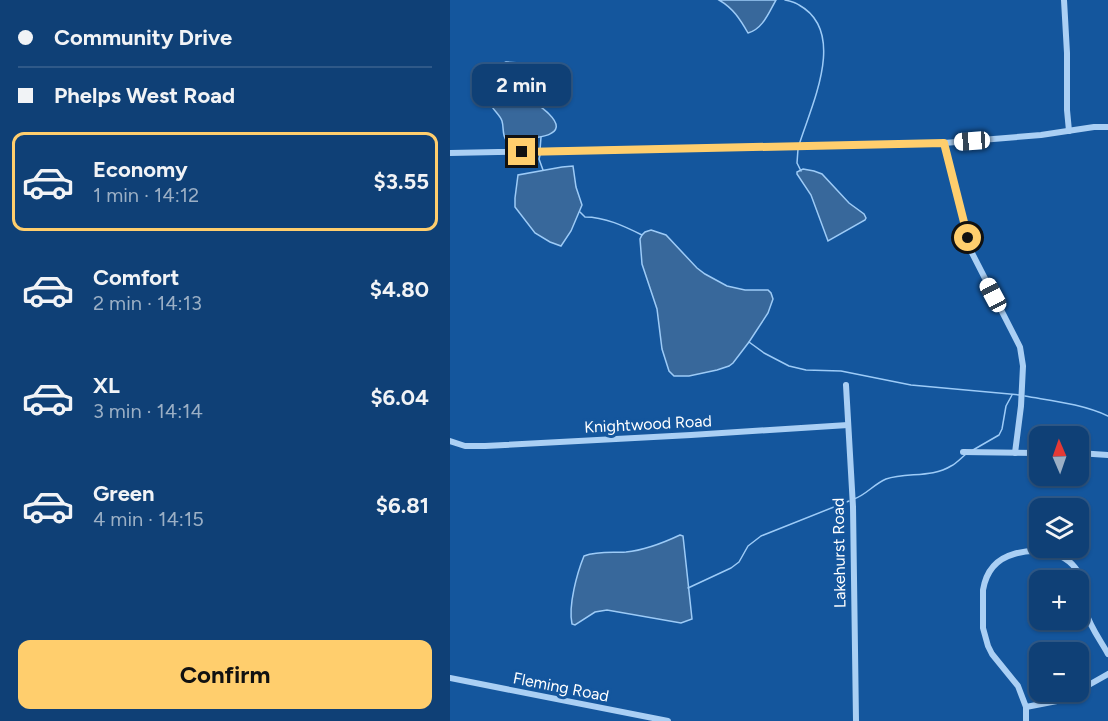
<!DOCTYPE html>
<meta charset="utf-8">
<style>
body{margin:0;font-family:Figtree,sans-serif;background:#1d4b7e;color:#f1f3f6;height:100vh;display:flex;flex-direction:column;font-size:22px;white-space:nowrap}
*{box-sizing:border-box;margin:0}
p{font-size:20px;color:#9bafc5}
.icon{flex:none;width:33px;height:33px;fill:none;stroke:currentColor;stroke-width:2;stroke-linecap:round;stroke-linejoin:round}
.map{position:relative;flex:1;overflow:hidden}
.panel{display:flex;flex-direction:column;background:#0f4076;width:450px}
.panel>*{flex:none}
.guide{display:grid;align-content:center;height:132px;padding:0 18px;background:#0f4076}
.needle{width:39px;rotate:358deg}
.buttons{position:absolute;left:579px;top:426px;display:grid;gap:12px}
.buttons a{display:grid;place-items:center;width:60px;height:60px;border-radius:12px;background:#0f4076;box-shadow:0 2px 4px #0004,0 0 0 2px #2f5988;font-size:30px}
.end{position:absolute;width:27px;height:27px;margin:-14px;border:8px solid #ffce6d;background:#111;box-shadow:0 0 0 3px #111}
.from{border-radius:50%}
.bubble{position:absolute;height:42px;border-radius:12px;background:#0f4076;box-shadow:0 2px 4px #0004,0 0 0 2px #2f5988;font-size:20px;font-weight:700;line-height:42px;text-align:center}
.car{position:absolute;width:18px;height:36px;margin:-18px -9px;border-radius:8px;box-shadow:0 0 4px 2px #0007;background:linear-gradient(#fff 24%,#345 0 40%,#fff 0 76%,#345 0 86%,#fff 0)}
.guide b{display:flex;align-items:center;gap:21px;height:57px;font-size:22px}
.guide b+b{border-top:2px solid #2f5988}
.guide i{width:15px;height:15px;background:#f1f3f6}
ul{padding:0;list-style:none}
li{display:flex;align-items:center;gap:18px;height:99px;margin:0 12px 9px;padding:0 6px;border:3px solid transparent;border-radius:12px}
li div{flex:1}
li b{display:block;font-size:22px}
li em{font-style:normal;font-weight:700}
li.selected{border-color:#ffce6d}
li>.icon{width:54px;height:54px;stroke-width:1.5}
.cta{display:flex;gap:12px;margin-top:auto;padding:12px 18px}
.cta a{flex:1;height:69px;border-radius:12px;background:#ffce6d;color:#111;font-size:24px;font-weight:700;line-height:69px;text-align:center}
main{display:flex;flex:1;min-height:0}
.map>svg:first-child{display:block}
.water{fill:#38689b;stroke:#9dcbf7;stroke-width:1.5}
.lines{fill:none;stroke-linecap:round;stroke-linejoin:round}
.stream{stroke:#9dcbf7;stroke-width:1.5}
.minor{stroke:#aacff4;stroke-width:6}
.route{stroke:#ffce6d;stroke-width:8}
.labels{text-anchor:middle;dominant-baseline:central;stroke-width:6;stroke-linejoin:round;paint-order:stroke}
.street-label{font-size:16px;fill:#fff;stroke:#14569d}
</style>
<main>
<section class="panel">
<div class="guide">
<b><i class="from"></i>Community Drive</b>
<b><i></i>Phelps West Road</b>
</div>
<ul>
<li class="selected"><svg class="icon" aria-label="car" viewBox="0 0 24 24"><path d="M5 17H2v-5l4-1 3-4h7l3 4 3 1v5h-3M9 17h6M6 11h13"/><circle cx="7" cy="17" r="2"/><circle cx="17" cy="17" r="2"/></svg><div><b>Economy</b><p>1 min · 14:12</p></div><em>$3.55</em></li>
<li><svg class="icon" aria-label="car" viewBox="0 0 24 24"><path d="M5 17H2v-5l4-1 3-4h7l3 4 3 1v5h-3M9 17h6M6 11h13"/><circle cx="7" cy="17" r="2"/><circle cx="17" cy="17" r="2"/></svg><div><b>Comfort</b><p>2 min · 14:13</p></div><em>$4.80</em></li>
<li><svg class="icon" aria-label="car" viewBox="0 0 24 24"><path d="M5 17H2v-5l4-1 3-4h7l3 4 3 1v5h-3M9 17h6M6 11h13"/><circle cx="7" cy="17" r="2"/><circle cx="17" cy="17" r="2"/></svg><div><b>XL</b><p>3 min · 14:14</p></div><em>$6.04</em></li>
<li><svg class="icon" aria-label="car" viewBox="0 0 24 24"><path d="M5 17H2v-5l4-1 3-4h7l3 4 3 1v5h-3M9 17h6M6 11h13"/><circle cx="7" cy="17" r="2"/><circle cx="17" cy="17" r="2"/></svg><div><b>Green</b><p>4 min · 14:15</p></div><em>$6.81</em></li>
</ul>
<div class="cta"><a>Confirm</a></div>
</section>
<div class="map">
<svg width="658" height="721" viewBox="0 0 658 721">
<rect width="100%" height="100%" fill="#14569d"/>
<g class="water">
<path d="M269,0H326C319,12 313,29 298,33C290,19 283,8 269,0Z"/>
<path d="M56,62L70,63C75,73 72,86 78,95C83,102 92,107 99,114C126,141 70,138 56,140C52,134 54,128 52,121C50,115 44,111 41,105C31,86 36,69 56,62Z"/>
<polygon points="123,166 126,187 132,205 121,231 111,246 100,242 85,233 65,207 65,198 68,175 112,167"/>
<polygon points="353,169 364,171 372,174 399,203 414,214 416,218 415,220 378,241 361,195 347,174 347,172"/>
<polygon points="201,230 216,235 247,268 255,274 277,286 295,290 318,290 321,293 323,299 318,313 299,342 283,363 279,366 267,370 239,376 224,376 219,371 212,349 207,309 192,264 190,239 192,235 195,232"/>
<path d="M230,535L233,536L234,545L242,619L231,623L157,610L145,612L125,625L122,624C118,606 127,573 134,556C148,551 162,553 176,552C196,550 213,543 230,535Z"/>
</g>
<g class="lines">
<g class="stream">
<path d="M335,0C340,1 345,2 349,5C398,32 361,106 349,145"/>
<polyline points="348,149 347,163 351,171"/>
<polyline points="90,150 91,137"/>
<polyline points="90,155 89,159 93,170"/>
<path d="M130,212L135,217C155,217 174,226 192,235"/>
<polyline points="299,342 314,353 339,366 356,370 391,371 461,385 570,395"/>
<path d="M575,396C603,401 632,404 658,416"/>
<polyline points="523,450 549,435 552,429 556,406 562,395"/>
<path d="M404,499C416,495 424,484 436,479C456,472 482,478 501,466C507,463 511,458 516,454"/>
<polyline points="238,588 281,568 289,562 298,546 311,536 399,501"/>
</g>
<g class="minor">
<polyline points="614,0 617,53 617,110 619,131"/>
<polyline points="494,143 521,251 570,347 573,366 571,406 565,453"/>
<polyline points="0,153 494,143 591,135 644,127 658,127"/>
<polyline points="396,385 403,507 406,721"/>
<polyline points="0,441 15,446 35,446 241,435 398,425"/>
<polyline points="513,452 590,453"/>
<polyline points="628,453 658,455"/>
<polyline points="0,678 218,721"/>
<polyline points="628,691 658,674"/>
<polyline points="576,707 612,700 627,692"/>
<path d="M576,721V707L568,686L542,654L538,646L533,628V590C536,572 546,559 564,554C588,547 619,551 630,576C635,587 633,600 636,612C640,627 651,641 658,654"/>
</g>
</g>
<g class="lines">
<polyline class="route" points="72,152 494,143 518,238"/>
</g>
<g class="labels">
<g class="street-label">
<text transform="translate(198 424) rotate(-3)">Knightwood Road</text>
<text transform="translate(389 553) rotate(-91)">Lakehurst Road</text>
<text transform="translate(111 687) rotate(11)">Fleming Road</text>
</g>
</g>
</svg>
<div class="buttons">
<a><svg class="needle" viewBox="-14 -14 28 28"><path d="M0-13l5 13h-10z" fill="#e53935"/><path d="M0 13l5-13h-10z" fill="#9bafc5"/></svg></a>
<a><svg class="icon" aria-label="layers" viewBox="0 0 24 24"><path d="M12 4l9 5-9 5-9-5zM3 14l9 5 9-5"/></svg></a>
<a>+</a>
<a>−</a>
</div>
<i class="end from" style="left:518px;top:238px"></i>
<i class="end" style="left:72px;top:152px"></i>
<div class="bubble" style="left:22px;top:64px;width:99px">2 min</div>
<i class="car" style="left:522px;top:141px;rotate:266deg"></i>
<i class="car" style="left:543px;top:295px;rotate:332deg"></i>
</div>
</main>
